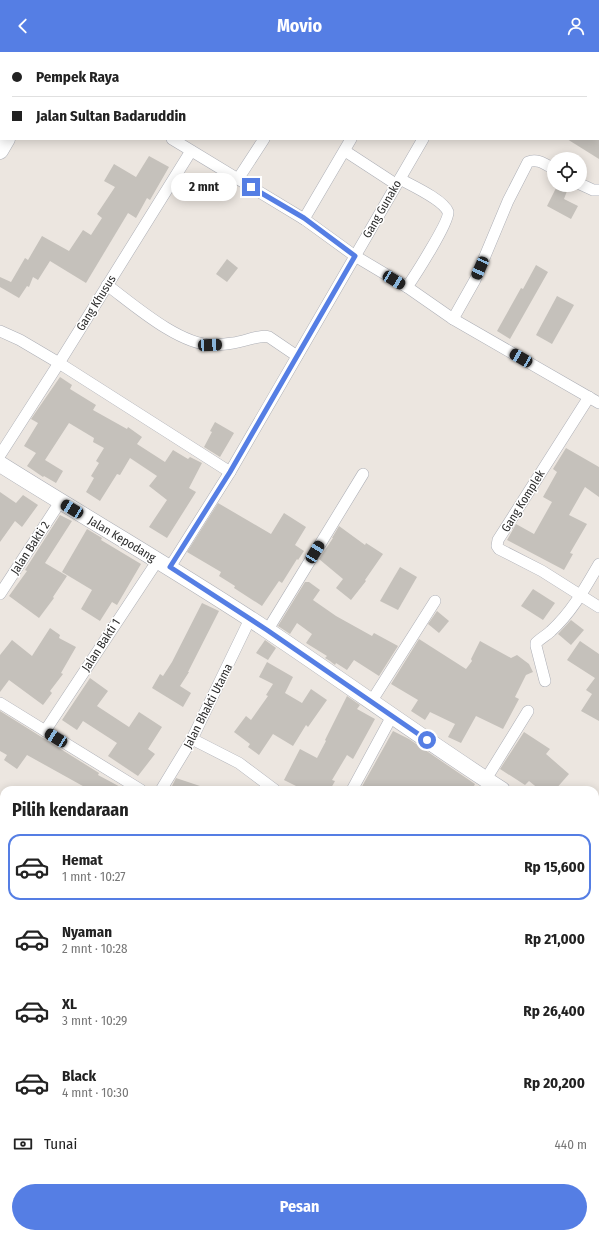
<!DOCTYPE html>
<html lang="id">
<meta charset="utf-8">
<style>
body{margin:0;font-family:"Fira Sans Condensed",sans-serif;background:#f6f6f6;color:#222;height:100vh;display:flex;flex-direction:column;font-size:15px;white-space:nowrap}
*{box-sizing:border-box;margin:0}
p{font-size:13px;color:#767676}
.icon{flex:none;width:22px;height:22px;fill:none;stroke:currentColor;stroke-width:2;stroke-linecap:round;stroke-linejoin:round}
.map{position:relative;flex:1;overflow:hidden}
.sheet{position:absolute;left:0px;top:734px;width:599px;height:452px;display:flex;flex-direction:column;background:#fff;border-radius:12px 12px 0 0;box-shadow:0 2px 10px #0003}
.sheet>*{flex:none}
.banner{position:absolute;left:0px;top:0px;width:599px;height:88px;box-shadow:0 2px 10px #0003;display:grid;align-content:center;height:88px;padding:0 12px;background:#fff}
.fabs{position:absolute;left:547px;top:100px;display:grid;gap:8px}
.fabs a{display:grid;place-items:center;width:40px;height:40px;border-radius:50%;background:#fff;box-shadow:0 2px 10px #0003;font-size:20px}
.end{position:absolute;width:18px;height:18px;margin:-9px;border:5px solid #557ee4;background:#fff;box-shadow:0 0 0 2px #fff}
.from{border-radius:50%}
.bubble{position:absolute;height:28px;border-radius:14px;background:#fff;box-shadow:0 2px 10px #0003;font-size:13px;font-weight:700;line-height:28px;text-align:center}
.car{position:absolute;width:12px;height:24px;margin:-12px -6px;border-radius:5px;box-shadow:0 0 3px 1px #0007;background:linear-gradient(#222 24%,#8ab4d8 0 40%,#222 0 76%,#8ab4d8 0 86%,#222 0)}
.banner b{display:flex;align-items:center;gap:14px;height:38px;font-size:15px}
.banner b+b{border-top:1px solid #e0e0e0}
.banner i{width:10px;height:10px;background:#222}
ul{padding:0;list-style:none}
li{display:flex;align-items:center;gap:12px;height:66px;margin:0 8px 6px;padding:0 4px;border:2px solid transparent;border-radius:12px}
li div{flex:1}
li b{display:block;font-size:15px}
li em{font-style:normal;font-weight:700}
li.active{border-color:#557ee4}
li>.icon{width:36px;height:36px;stroke-width:1.5}
h2{padding:0 12px;font-size:18px;line-height:48px}
.pay{display:flex;align-items:center;gap:10px;height:44px;padding:0 12px;font-size:15px}
.pay p{margin-inline-start:auto}
.primary-button{display:flex;gap:8px;margin-top:auto;padding:8px 12px}
.primary-button a{flex:1;height:46px;border-radius:24px;background:#557ee4;color:#fff;font-size:16px;font-weight:700;line-height:46px;text-align:center}
header{display:flex;justify-content:space-between;align-items:center;height:52px;padding:0 12px;background:#557ee4;color:#fff;font-size:18px;font-weight:700}
.map>svg:first-child{display:block}
.building{fill:#c5c1bb}
.lines{fill:none;stroke-linecap:round;stroke-linejoin:round}
.street-casing{stroke:#adafb6;stroke-width:12}
.secondary-casing{stroke:#adafb6;stroke-width:17}
.street{stroke:#fff;stroke-width:11}
.secondary{stroke:#fff;stroke-width:16}
.route{stroke:#557ee4;stroke-width:5}
.labels{text-anchor:middle;dominant-baseline:central;stroke-width:3;stroke-linejoin:round;paint-order:stroke}
.street-label{font-size:12px;fill:#2c2c2c;stroke:#fff}
</style>
<header><svg class="icon" aria-label="back" viewBox="0 0 24 24"><path d="M15 5l-7 7 7 7"/></svg>Movio<svg class="icon" aria-label="person" viewBox="0 0 24 24"><circle cx="12" cy="8" r="4"/><path d="M4 21q1-7 8-7t8 7"/></svg></header>
<div class="map">
<svg width="599" height="1186" viewBox="0 0 599 1186">
<rect width="100%" height="100%" fill="#ece6e0"/>
<g class="building">
<polygon points="567,87 599,87 599,107"/>
<polygon points="149,104 169,115 150,148 147,146 136,166 128,161 86,231 50,209 38,228 33,225 29,235 27,234 19,246 0,235 0,225 11,230 25,206 28,208 42,184 69,199 83,178 91,183 102,166 97,162 115,135 104,129 114,112 136,125"/>
<polygon points="557,134 567,139 564,147 578,154 571,167 547,154"/>
<polygon points="227,207 238,216 227,230 216,222"/>
<polygon points="536,213 548,220 510,287 497,279 521,236 523,237"/>
<polygon points="557,244 574,253 552,292 536,283"/>
<polygon points="60,325 72,333 70,337 96,353 93,358 127,377 128,375 142,385 137,392 165,410 173,398 188,407 190,405 202,411 189,436 196,440 167,486 149,475 167,448 149,434 157,424 130,406 120,423 117,422 100,449 86,440 94,426 91,424 99,411 96,409 104,396 93,390 94,386 69,371 45,408 63,419 56,431 44,424 43,425 27,414 36,401 24,394 38,371 31,367"/>
<polygon points="215,370 234,381 220,405 204,395 212,380 210,379"/>
<polygon points="566,396 599,415 599,445 585,435 569,463 587,472 570,501 573,502 564,518 507,488 516,472 534,482 552,450 543,445 557,420 553,417"/>
<polygon points="0,440 16,451 23,443 38,453 22,475 15,469 0,490"/>
<polygon points="218,451 271,482 284,461 306,475 295,493 304,499 298,508 297,507 282,531 279,529 262,554 234,536 235,534 219,524 221,520 187,500"/>
<polygon points="60,463 72,469 45,511 67,524 53,545 54,546 39,566 9,544 27,519 25,518"/>
<polygon points="339,474 365,493 366,491 383,502 365,528 366,529 351,548 336,536 343,527 319,507 333,486 332,486"/>
<polygon points="87,477 102,486 101,488 141,512 117,553 112,550 100,569 81,557 92,538 62,520"/>
<polygon points="400,515 417,525 398,558 380,549"/>
<polygon points="305,530 309,530 320,538 313,548 336,564 372,584 374,581 398,594 379,624 354,608 347,618 336,611 335,613 330,609 325,606 327,604 306,591 312,582 297,571 290,582 278,574"/>
<polygon points="533,537 555,551 543,568 521,554"/>
<polygon points="202,551 219,559 188,620 189,620 180,634 191,641 183,655 152,636 160,622 163,624 172,610"/>
<polygon points="437,559 449,569 439,581 428,572"/>
<polygon points="571,568 584,578 571,593 558,582"/>
<polygon points="50,576 60,583 59,586 76,595 61,621 63,622 50,639 52,641 43,653 9,628 0,640 0,603 12,588 32,604"/>
<polygon points="419,587 466,617 472,609 471,607 480,589 511,606 517,603 529,612 533,620 526,623 515,645 519,647 503,677 476,664 461,691 448,685 455,672 430,660 425,668 411,659 418,648 391,632"/>
<polygon points="265,588 276,596 268,608 256,601"/>
<polygon points="580,589 599,602 599,669 581,659 592,642 586,638 595,626 567,608"/>
<polygon points="267,610 293,625 285,641 302,651 311,637 327,648 308,675 306,673 293,694 273,682 259,703 248,695 250,692 234,680 246,664 251,668 268,644 266,643 273,632 259,625"/>
<polygon points="90,626 108,639 97,654 129,675 139,660 162,675 148,697 155,702 138,724 108,704 117,691 83,669 77,678 62,668"/>
<polygon points="347,644 360,653 357,657 375,667 353,707 347,703 332,728 335,729 330,738 304,738 284,728 300,697 317,706 326,689 325,688"/>
<polygon points="0,659 99,721 98,723 126,738 90,738 27,703 17,717 4,708 7,703 0,699"/>
<polygon points="393,679 409,687 475,732 472,738 360,738"/>
<polygon points="524,680 550,697 546,702 569,722 555,738 540,738 529,729 525,733 500,717"/>
<polygon points="176,726 206,736 205,738 170,738"/>
</g>
<g class="lines">
<defs>
<g id="street">
<polyline points="414,0 416,1"/>
<polyline points="58,1 58,0"/>
<polyline points="472,1 473,0"/>
<polyline points="172,87 304,167 355,204 407,235 453,267 599,351"/>
<polyline points="345,99 391,129"/>
<polyline points="238,127 264,87"/>
<path d="M400,127C411,133 444,148 448,160C450,169 414,225 407,235"/>
<polyline points="580,132 593,138 599,138"/>
<polyline points="304,167 351,87"/>
<path d="M107,233C134,253 178,292 212,293C219,293 226,292 233,291C244,290 260,282 269,285L297,304"/>
<path d="M453,267L475,228L508,149L528,110C538,106 546,113 554,117"/>
<polyline points="0,279 20,288 59,311 230,420"/>
<polyline points="589,345 498,488 497,494 499,497 542,519 599,555"/>
<polyline points="0,403 59,311 191,99"/>
<polyline points="170,515 230,420 423,87"/>
<polyline points="0,542 60,450"/>
<polyline points="267,579 363,422"/>
<path d="M545,629L536,594V591C541,586 547,583 551,579C572,560 585,536 599,512"/>
<polyline points="371,650 435,549"/>
<polyline points="0,651 141,738"/>
<polyline points="45,679 158,508"/>
<polyline points="192,687 239,711 275,738"/>
<polyline points="486,727 528,659"/>
<polyline points="161,738 192,687 250,567"/>
<polyline points="352,738 392,664"/>
<polyline points="0,790 4,789"/>
<polyline points="0,805 4,809"/>
<polyline points="595,904 599,906"/>
<polyline points="595,1171 599,1174"/>
<polyline points="135,1186 135,1182"/>
<polyline points="202,1186 203,1182"/>
<polyline points="473,1186 474,1182"/>
</g>
<g id="secondary">
<polyline points="32,0 34,1"/>
<polyline points="0,99 7,87"/>
<path d="M0,412C89,468 180,520 267,578C346,631 423,687 502,738"/>
<polyline points="595,795 599,797"/>
</g>
</defs>
<use href="#street" class="street-casing"/>
<use href="#secondary" class="secondary-casing"/>
<use href="#street" class="street"/>
<use href="#secondary" class="secondary"/>
</g>
<g class="lines">
<polyline class="route" points="251,135 304,166 355,204 230,420 170,515 267,578 427,688"/>
</g>
<g class="labels">
<g class="street-label">
<text transform="translate(382 157) rotate(-60)">Gang Gunako</text>
<text transform="translate(96 251) rotate(-58)">Gang Khusus</text>
<text transform="translate(523 449) rotate(-58)">Gang Komplek</text>
<text transform="translate(122 487) rotate(31)">Jalan Kepodang</text>
<text transform="translate(30 496) rotate(-57)">Jalan Bakti 2</text>
<text transform="translate(101 593) rotate(-57)">Jalan Bakti 1</text>
<text transform="translate(208 654) rotate(-63)">Jalan Bhakti Utama</text>
</g>
</g>
</svg>
<div class="fabs">
<a><svg class="icon" aria-label="locate" viewBox="0 0 24 24"><circle cx="12" cy="12" r="6"/><path d="M12 2v4M12 18v4M2 12h4M18 12h4"/></svg></a>
</div>
<i class="end from" style="left:427px;top:688px"></i>
<i class="end" style="left:251px;top:135px"></i>
<div class="bubble" style="left:171px;top:121px;width:66px">2 mnt</div>
<i class="car" style="left:480px;top:216px;rotate:204deg"></i>
<i class="car" style="left:394px;top:228px;rotate:121deg"></i>
<i class="car" style="left:210px;top:293px;rotate:87deg"></i>
<i class="car" style="left:521px;top:306px;rotate:300deg"></i>
<i class="car" style="left:72px;top:457px;rotate:301deg"></i>
<i class="car" style="left:315px;top:500px;rotate:31deg"></i>
<i class="car" style="left:56px;top:686px;rotate:302deg"></i>
<div class="banner">
<b><i class="from"></i>Pempek Raya</b>
<b><i></i>Jalan Sultan Badaruddin</b>
</div>
<section class="sheet">
<h2>Pilih kendaraan</h2>
<ul>
<li class="active"><svg class="icon" aria-label="car" viewBox="0 0 24 24"><path d="M5 17H2v-5l4-1 3-4h7l3 4 3 1v5h-3M9 17h6M6 11h13"/><circle cx="7" cy="17" r="2"/><circle cx="17" cy="17" r="2"/></svg><div><b>Hemat</b><p>1 mnt · 10:27</p></div><em>Rp 15,600</em></li>
<li><svg class="icon" aria-label="car" viewBox="0 0 24 24"><path d="M5 17H2v-5l4-1 3-4h7l3 4 3 1v5h-3M9 17h6M6 11h13"/><circle cx="7" cy="17" r="2"/><circle cx="17" cy="17" r="2"/></svg><div><b>Nyaman</b><p>2 mnt · 10:28</p></div><em>Rp 21,000</em></li>
<li><svg class="icon" aria-label="car" viewBox="0 0 24 24"><path d="M5 17H2v-5l4-1 3-4h7l3 4 3 1v5h-3M9 17h6M6 11h13"/><circle cx="7" cy="17" r="2"/><circle cx="17" cy="17" r="2"/></svg><div><b>XL</b><p>3 mnt · 10:29</p></div><em>Rp 26,400</em></li>
<li><svg class="icon" aria-label="car" viewBox="0 0 24 24"><path d="M5 17H2v-5l4-1 3-4h7l3 4 3 1v5h-3M9 17h6M6 11h13"/><circle cx="7" cy="17" r="2"/><circle cx="17" cy="17" r="2"/></svg><div><b>Black</b><p>4 mnt · 10:30</p></div><em>Rp 20,200</em></li>
</ul>
<div class="pay"><svg class="icon" aria-label="cash" viewBox="0 0 24 24"><path d="M3 7h18v10H3z"/><circle cx="12" cy="12" r="2"/></svg>Tunai<p>440 m</p></div>
<div class="primary-button"><a>Pesan</a></div>
</section>
</div>
